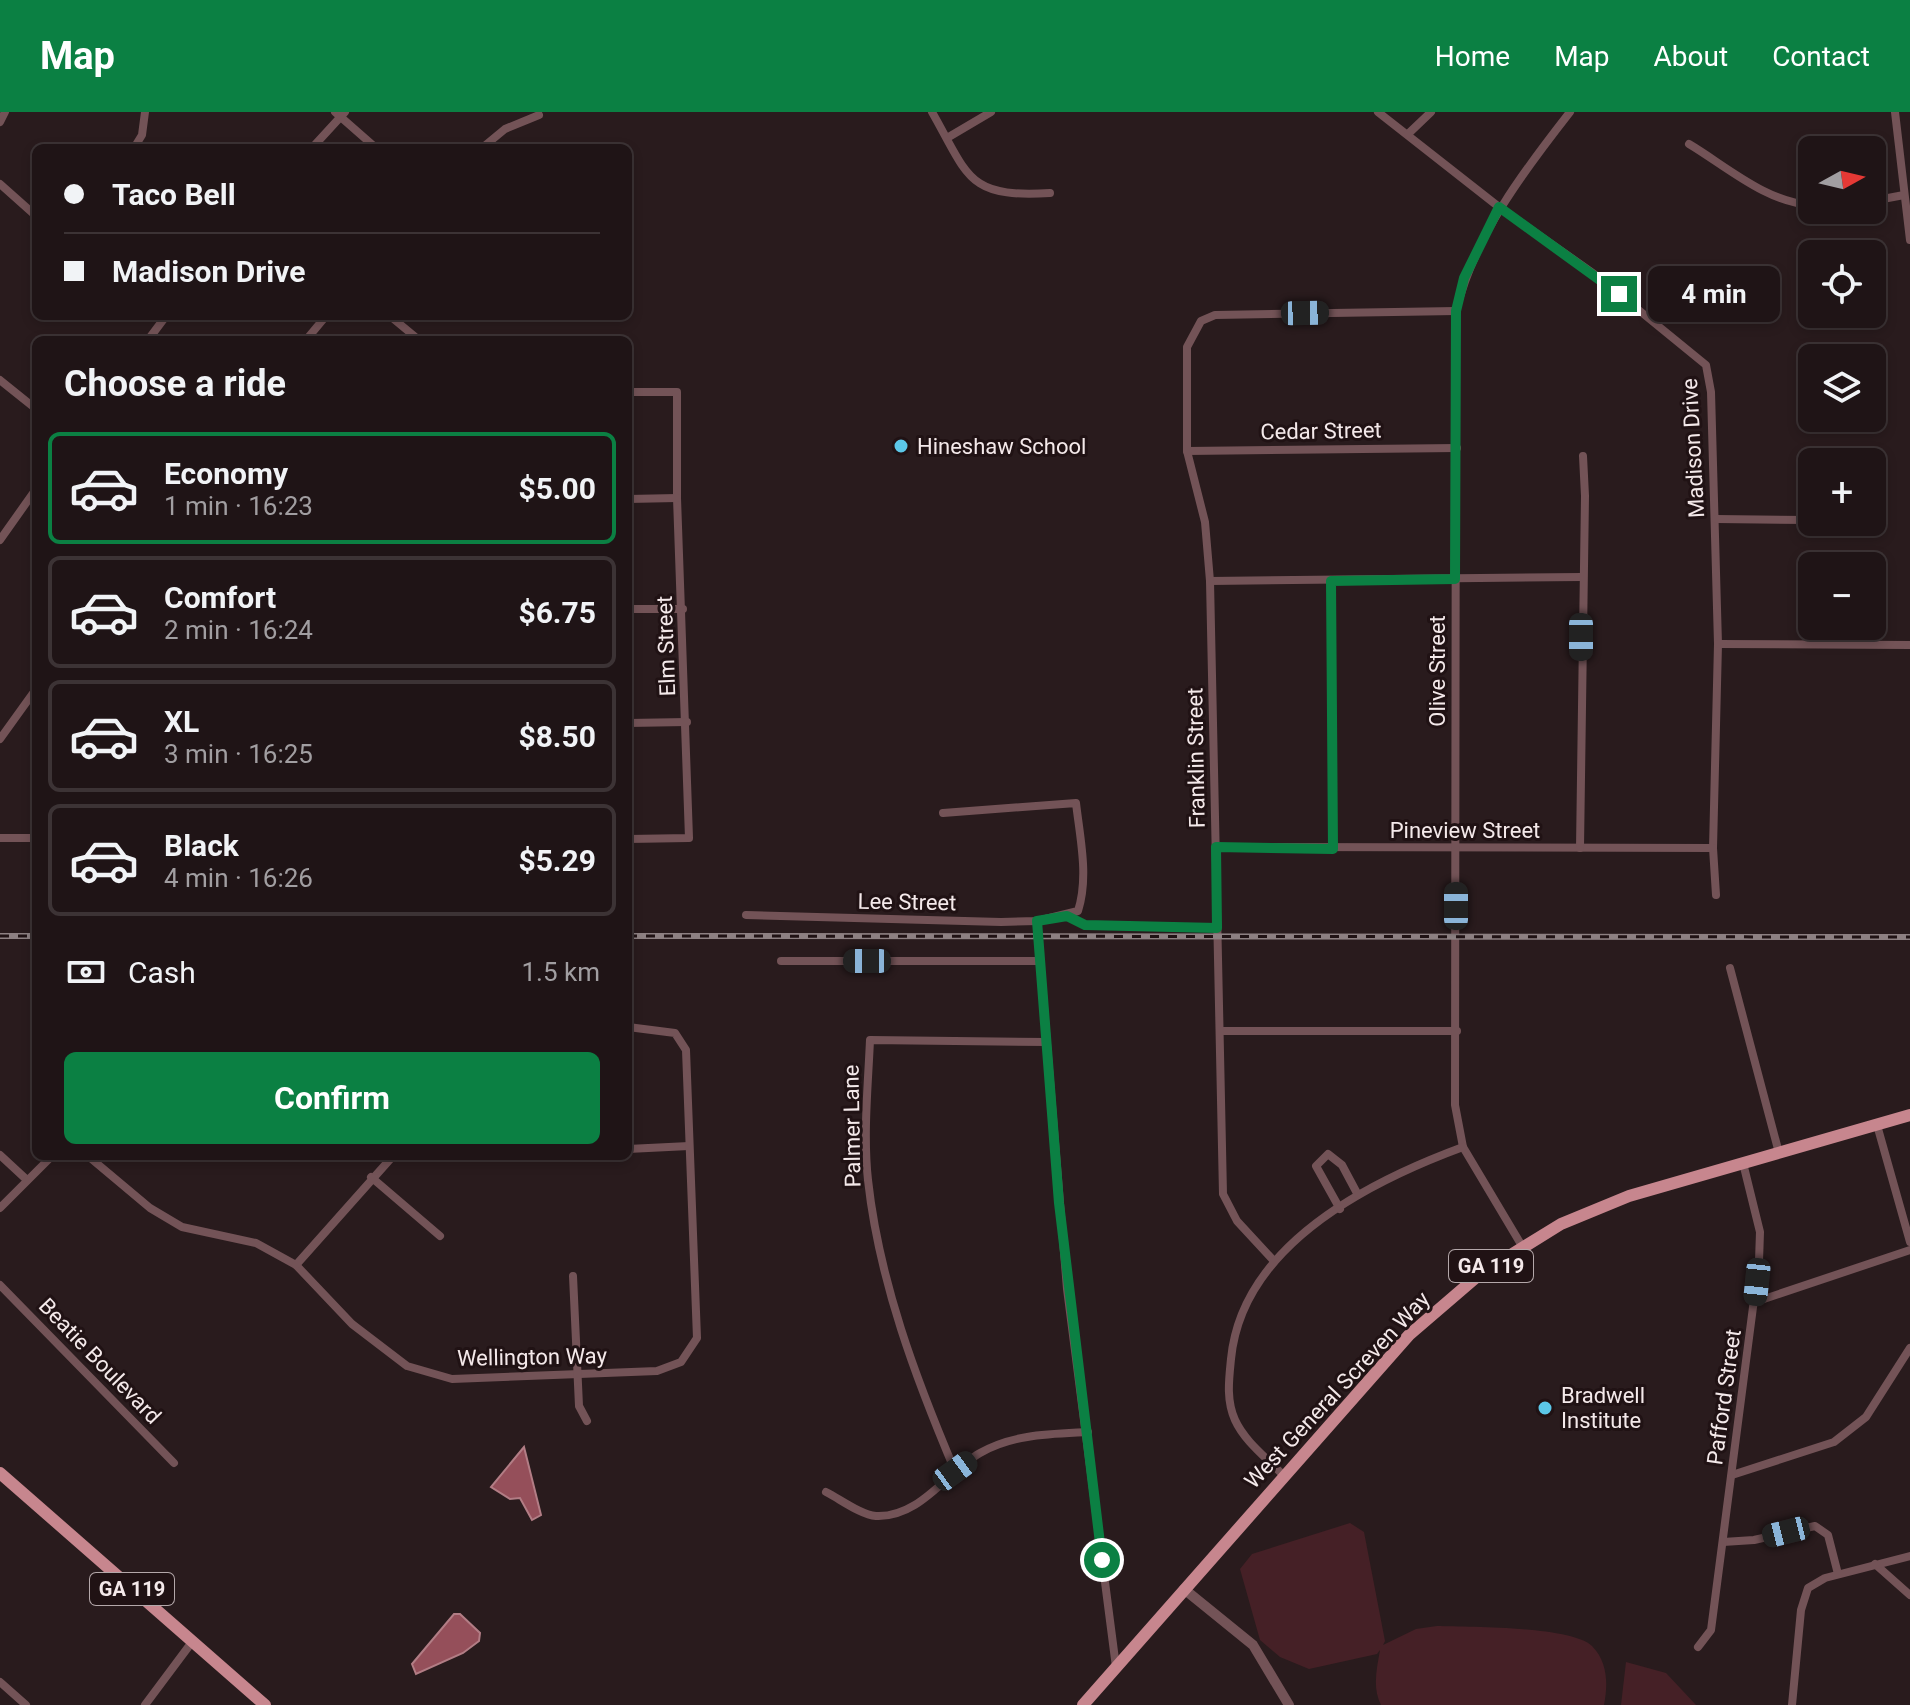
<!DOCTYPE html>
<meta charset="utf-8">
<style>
body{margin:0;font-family:Roboto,sans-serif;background:#2c2123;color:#f1f3f6;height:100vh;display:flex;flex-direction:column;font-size:30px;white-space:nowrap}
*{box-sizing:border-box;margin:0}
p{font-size:26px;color:#a19ea1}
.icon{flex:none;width:44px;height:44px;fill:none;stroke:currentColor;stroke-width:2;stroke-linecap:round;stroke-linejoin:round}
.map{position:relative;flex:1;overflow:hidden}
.sheet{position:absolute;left:32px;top:224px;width:600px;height:824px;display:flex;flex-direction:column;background:#1f1416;border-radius:12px;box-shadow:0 4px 12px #0003,0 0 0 2px #3c3335}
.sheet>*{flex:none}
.hud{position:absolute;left:32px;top:32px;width:600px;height:176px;border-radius:12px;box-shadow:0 4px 12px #0003,0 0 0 2px #3c3335;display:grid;align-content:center;height:176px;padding:0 32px;background:#1f1416}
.needle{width:52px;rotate:82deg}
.fabs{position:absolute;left:1798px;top:24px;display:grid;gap:16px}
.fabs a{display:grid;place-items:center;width:88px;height:88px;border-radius:12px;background:#1f1416;box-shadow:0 4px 12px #0003,0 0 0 2px #3c3335;font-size:40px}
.end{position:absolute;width:36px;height:36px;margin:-18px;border:10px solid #0b8043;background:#fff;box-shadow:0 0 0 4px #fff}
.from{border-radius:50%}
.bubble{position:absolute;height:56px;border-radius:12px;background:#1f1416;box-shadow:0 4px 12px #0003,0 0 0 2px #3c3335;font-size:26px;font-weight:700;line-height:56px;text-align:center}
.car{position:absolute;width:24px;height:48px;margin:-24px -12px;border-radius:10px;box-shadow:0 0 6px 2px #0007;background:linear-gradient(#222 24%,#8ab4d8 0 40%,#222 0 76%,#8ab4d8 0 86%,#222 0)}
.hud b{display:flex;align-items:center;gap:28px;height:76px;font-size:30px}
.hud b+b{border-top:2px solid #3c3335}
.hud i{width:20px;height:20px;background:#f1f3f6}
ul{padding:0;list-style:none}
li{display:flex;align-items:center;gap:24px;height:112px;margin:0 16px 12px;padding:0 16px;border:4px solid #3c3335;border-radius:12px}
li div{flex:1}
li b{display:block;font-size:30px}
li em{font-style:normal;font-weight:700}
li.selected{border-color:#0b8043}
li>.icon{width:72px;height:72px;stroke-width:1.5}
h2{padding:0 32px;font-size:36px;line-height:96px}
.pay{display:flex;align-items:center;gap:20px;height:88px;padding:0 32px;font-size:30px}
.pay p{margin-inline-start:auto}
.action{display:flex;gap:16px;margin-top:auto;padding:16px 32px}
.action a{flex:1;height:92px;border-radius:12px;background:#0b8043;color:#fff;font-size:32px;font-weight:700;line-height:92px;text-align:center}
header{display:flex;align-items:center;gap:48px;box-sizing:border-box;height:112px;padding:0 40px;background:#0b8043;color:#fff}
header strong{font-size:38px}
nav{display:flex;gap:44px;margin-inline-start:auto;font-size:28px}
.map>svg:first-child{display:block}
.green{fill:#452026}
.water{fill:#954f5a;stroke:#b27d85;stroke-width:2}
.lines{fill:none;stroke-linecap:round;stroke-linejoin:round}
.minor{stroke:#735357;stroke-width:8}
.tertiary{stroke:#735357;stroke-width:10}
.primary{stroke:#c7868e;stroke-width:12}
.rail-casing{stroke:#8d8082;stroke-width:6}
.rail{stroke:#201214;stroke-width:3;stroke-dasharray:9;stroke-linecap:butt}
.route{stroke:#0b8043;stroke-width:10}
.poi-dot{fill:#5cc7e8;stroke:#201214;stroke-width:3}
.labels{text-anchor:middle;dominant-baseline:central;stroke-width:6;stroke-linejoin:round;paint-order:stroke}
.shield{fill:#201214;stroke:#b4a8aa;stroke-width:2}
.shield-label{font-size:20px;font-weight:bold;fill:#f4e9ea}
.street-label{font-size:22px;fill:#f4e9ea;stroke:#201214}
.poi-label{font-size:22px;fill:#f4e9ea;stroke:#201214;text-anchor:start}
</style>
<header>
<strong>Map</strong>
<nav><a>Home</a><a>Map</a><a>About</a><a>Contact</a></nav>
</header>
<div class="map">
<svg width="1910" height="1593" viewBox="0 0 1910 1593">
<rect width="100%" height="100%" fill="#291b1d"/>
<g class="green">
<path d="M1350,1411L1364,1420L1385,1529L1383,1533L1416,1517L1437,1514C1468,1515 1571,1514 1592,1534C1608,1550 1608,1573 1604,1593H1381C1372,1575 1377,1556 1380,1538L1377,1542L1309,1557L1280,1545L1260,1528L1240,1457L1252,1442Z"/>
<polygon points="1626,1550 1666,1561 1696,1593 1621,1593"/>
</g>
<g class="water">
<polygon points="524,1335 541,1403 532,1408 520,1386 510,1387 491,1375"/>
<polygon points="454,1502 460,1502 480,1521 479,1529 463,1541 416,1562 412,1552"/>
</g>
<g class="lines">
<g class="minor">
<polyline points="335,0 376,36"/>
<path d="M932,0C969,65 967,86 1050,81"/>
<polyline points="1378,0 1499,95 1597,164 1706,253 1711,280 1718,532 1713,736 1716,783"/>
<polyline points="1895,0 1910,128"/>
<polyline points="0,10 5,0"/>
<polyline points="1408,22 1431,0"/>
<polyline points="947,26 991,0"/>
<path d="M1689,32C1726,54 1767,91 1812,93"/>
<polyline points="134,36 142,23 145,0"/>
<polyline points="312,36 345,0"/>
<polyline points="482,36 505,17 539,3"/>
<polyline points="0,72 36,104"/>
<polyline points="1872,89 1904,83"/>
<polyline points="390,204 419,228"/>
<polyline points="148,228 166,204"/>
<polyline points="306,228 326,204"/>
<polyline points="0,268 36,297"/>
<polyline points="628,280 677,280 677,386 689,726 628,727"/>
<polyline points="1187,339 1457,336"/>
<polyline points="628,387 677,386"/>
<polyline points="1716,407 1809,408"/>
<polyline points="0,428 36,377"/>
<polyline points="1210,469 1582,465"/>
<polyline points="1331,469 1333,737"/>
<polyline points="628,497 683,497"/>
<polyline points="1718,532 1910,533"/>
<polyline points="628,611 687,610"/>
<polyline points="0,627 36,577"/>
<polyline points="0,726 36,726"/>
<polyline points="1216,735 1713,736"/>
<polyline points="1580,736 1585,384 1583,344"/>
<path d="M746,803L1001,810L1037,809L1078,799C1089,765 1080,726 1076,691L943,701"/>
<polyline points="1067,804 1085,813 1217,816"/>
<polyline points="1037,809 1067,1177 1116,1555"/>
<polyline points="781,849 1039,849"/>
<polyline points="1730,856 1779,1041"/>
<polyline points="1220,919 1457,919"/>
<polyline points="1877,1013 1910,1130"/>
<polyline points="628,1037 689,1034"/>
<polyline points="0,1043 27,1068"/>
<polyline points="88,1044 150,1096 182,1115 256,1131 296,1153 352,1212 407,1254 452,1267 657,1259 681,1250 697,1226 686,938 675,921 628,915"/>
<polyline points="371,1065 440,1124"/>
<polyline points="0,1096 52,1044"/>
<polyline points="1340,1097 1316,1054 1328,1042 1342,1053 1358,1083"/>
<path d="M1522,1134L1463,1035L1455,993L1456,199C1475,123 1523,60 1570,0"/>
<polyline points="1274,1149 1237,1109 1223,1082 1210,469 1205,410 1187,339 1187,235 1201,209 1215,203 1456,199"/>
<polyline points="296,1153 393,1044"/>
<polyline points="573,1164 579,1294 587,1309"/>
<polyline points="0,1173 174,1351"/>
<polyline points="1755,1190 1910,1138"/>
<path d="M955,1359C916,1267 879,1169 868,1068C863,1023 868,974 870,928L1047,930"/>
<path d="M1283,1363C1267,1346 1245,1330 1235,1308C1226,1288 1229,1267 1231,1247C1242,1133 1368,1070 1463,1035"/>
<polyline points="1732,1363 1834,1330 1866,1305 1910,1236"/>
<path d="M826,1380C840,1387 861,1403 876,1404C920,1406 947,1360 980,1341C1013,1322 1051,1322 1088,1320"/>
<polyline points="1723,1430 1754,1428 1815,1414 1828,1423 1838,1462"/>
<polyline points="1875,1452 1910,1483"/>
<polyline points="1698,1535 1711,1518 1759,1149 1760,1120 1743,1051"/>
<polyline points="0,1570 26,1593"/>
<polyline points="145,1593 192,1530"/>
<polyline points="1792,1593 1801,1498 1808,1476 1825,1466 1910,1444"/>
</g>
<polyline class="tertiary" points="1184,1477 1253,1533 1289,1593"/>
<g class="primary">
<polyline points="0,1361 265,1593"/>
<polyline points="1083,1593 1409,1223 1480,1162 1561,1112 1629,1084 1910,1003"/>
</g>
<defs>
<g id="rail">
<polyline points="0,824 36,824"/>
<polyline points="628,824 1910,825"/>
</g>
</defs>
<use href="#rail" class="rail-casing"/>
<use href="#rail" class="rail"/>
</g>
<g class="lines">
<polyline class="route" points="1102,1448 1059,1091 1037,809 1067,804 1085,813 1217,816 1216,735 1333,737 1331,469 1455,467 1456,199 1464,166 1499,95 1619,182"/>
</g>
<g class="poi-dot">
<circle cx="901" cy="334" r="8"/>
<circle cx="1545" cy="1296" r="8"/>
</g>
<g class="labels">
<g class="shield">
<rect x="1449" y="1138" width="84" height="32" rx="6"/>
<rect x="90" y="1461" width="84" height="32" rx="6"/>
</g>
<g class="shield-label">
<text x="1491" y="1154">GA 119</text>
<text x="132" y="1477">GA 119</text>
</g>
<g class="street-label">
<text transform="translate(1321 319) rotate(-1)">Cedar Street</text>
<text transform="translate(1693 336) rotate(-93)">Madison Drive</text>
<text transform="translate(666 534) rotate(-92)">Elm Street</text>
<text transform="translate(1437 559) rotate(-90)">Olive Street</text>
<text transform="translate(1196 646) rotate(-91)">Franklin Street</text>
<text x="1465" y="718">Pineview Street</text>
<text transform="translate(907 790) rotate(1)">Lee Street</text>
<text transform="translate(852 1014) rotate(-91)">Palmer Lane</text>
<text transform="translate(532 1245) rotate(-1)">Wellington Way</text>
<text transform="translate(100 1249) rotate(46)">Beatie Boulevard</text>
<text transform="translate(1337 1278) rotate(-47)">West General Screven Way</text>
<text transform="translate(1724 1285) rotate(-82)">Pafford Street</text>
</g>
<g class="poi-label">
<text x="917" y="334">Hineshaw School</text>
<text x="1561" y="1283">Bradwell<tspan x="1561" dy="25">Institute</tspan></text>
</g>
</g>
</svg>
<div class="fabs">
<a><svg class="needle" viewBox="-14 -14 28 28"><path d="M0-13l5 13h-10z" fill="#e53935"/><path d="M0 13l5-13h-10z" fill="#a19ea1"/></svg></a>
<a><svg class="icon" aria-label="locate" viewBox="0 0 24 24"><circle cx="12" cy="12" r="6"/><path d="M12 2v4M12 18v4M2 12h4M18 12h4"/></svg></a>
<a><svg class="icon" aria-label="layers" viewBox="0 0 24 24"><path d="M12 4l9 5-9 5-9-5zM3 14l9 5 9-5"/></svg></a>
<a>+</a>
<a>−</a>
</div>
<i class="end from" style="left:1102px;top:1448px"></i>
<i class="end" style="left:1619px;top:182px"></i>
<div class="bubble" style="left:1648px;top:154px;width:132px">4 min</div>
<i class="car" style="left:1305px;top:201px;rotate:89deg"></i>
<i class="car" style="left:1581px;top:525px;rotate:180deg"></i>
<i class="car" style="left:1456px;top:794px;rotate:0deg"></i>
<i class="car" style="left:867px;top:849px;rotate:270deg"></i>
<i class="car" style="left:1757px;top:1170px;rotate:186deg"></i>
<i class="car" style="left:955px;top:1359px;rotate:54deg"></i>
<i class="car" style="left:1786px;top:1420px;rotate:256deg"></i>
<div class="hud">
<b><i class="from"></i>Taco Bell</b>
<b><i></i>Madison Drive</b>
</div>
<section class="sheet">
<h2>Choose a ride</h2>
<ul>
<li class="selected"><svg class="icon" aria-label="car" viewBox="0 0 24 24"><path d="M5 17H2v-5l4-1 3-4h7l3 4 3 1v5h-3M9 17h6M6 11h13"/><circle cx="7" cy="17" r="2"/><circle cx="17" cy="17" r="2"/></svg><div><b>Economy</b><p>1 min · 16:23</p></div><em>$5.00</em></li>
<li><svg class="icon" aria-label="car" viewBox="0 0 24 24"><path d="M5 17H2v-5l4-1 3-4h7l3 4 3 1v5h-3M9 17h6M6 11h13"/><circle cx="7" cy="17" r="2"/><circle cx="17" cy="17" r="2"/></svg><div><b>Comfort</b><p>2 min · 16:24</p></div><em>$6.75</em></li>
<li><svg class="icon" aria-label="car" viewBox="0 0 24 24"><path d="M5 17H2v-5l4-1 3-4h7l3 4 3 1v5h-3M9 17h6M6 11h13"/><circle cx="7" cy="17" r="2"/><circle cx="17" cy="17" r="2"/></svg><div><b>XL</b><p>3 min · 16:25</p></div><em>$8.50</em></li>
<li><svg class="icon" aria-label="car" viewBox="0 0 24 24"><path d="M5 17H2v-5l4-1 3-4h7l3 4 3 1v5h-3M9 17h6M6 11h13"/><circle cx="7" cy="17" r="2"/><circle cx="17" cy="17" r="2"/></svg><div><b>Black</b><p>4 min · 16:26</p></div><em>$5.29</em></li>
</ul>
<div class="pay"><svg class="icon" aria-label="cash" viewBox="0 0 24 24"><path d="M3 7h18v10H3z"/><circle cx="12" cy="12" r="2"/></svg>Cash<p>1.5 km</p></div>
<div class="action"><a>Confirm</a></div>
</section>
</div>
